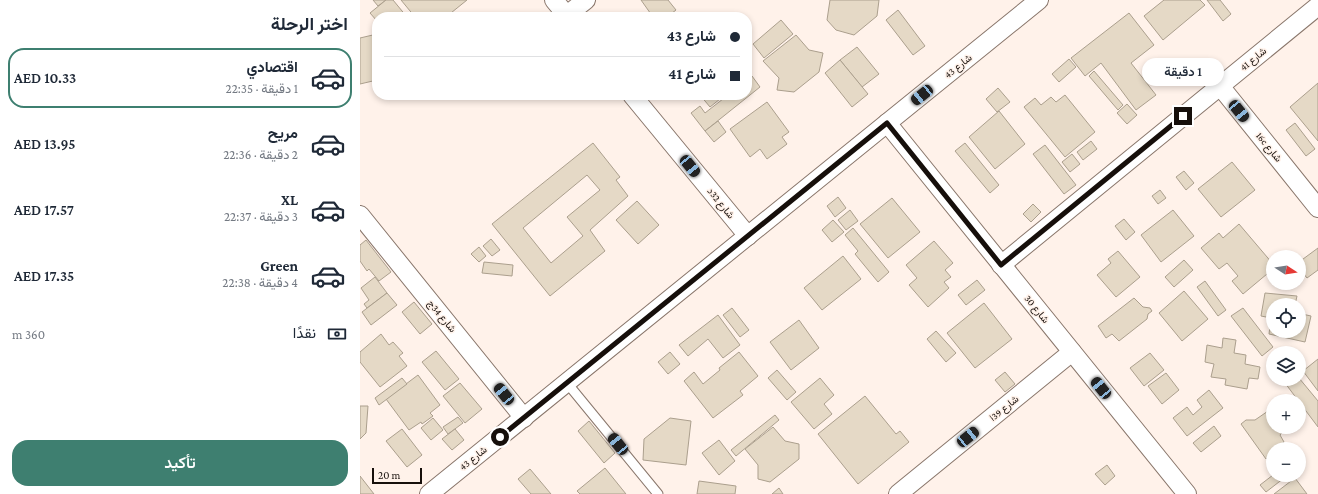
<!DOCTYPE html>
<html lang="ar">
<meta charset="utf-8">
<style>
body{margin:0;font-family:"Crimson Pro",Vazirmatn,serif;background:#f6f6f7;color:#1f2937;direction:rtl;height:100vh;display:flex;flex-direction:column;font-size:15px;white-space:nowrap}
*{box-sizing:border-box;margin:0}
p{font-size:13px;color:#747a83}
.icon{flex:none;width:22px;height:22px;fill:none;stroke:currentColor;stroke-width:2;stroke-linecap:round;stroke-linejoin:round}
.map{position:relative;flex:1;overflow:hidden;direction:ltr}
.side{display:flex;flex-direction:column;background:#fff;width:360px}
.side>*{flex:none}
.top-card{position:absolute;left:12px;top:12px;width:380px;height:88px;border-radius:16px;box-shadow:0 2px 6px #0003;direction:rtl;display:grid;align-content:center;height:88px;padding:0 12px;background:#fff}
.needle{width:26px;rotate:102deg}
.buttons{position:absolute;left:906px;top:250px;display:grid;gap:8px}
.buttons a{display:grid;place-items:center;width:40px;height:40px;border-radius:50%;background:#fff;box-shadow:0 2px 6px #0003;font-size:20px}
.scale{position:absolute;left:12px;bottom:10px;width:50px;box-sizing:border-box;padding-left:4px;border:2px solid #160f0b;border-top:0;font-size:11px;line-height:14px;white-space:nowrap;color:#160f0b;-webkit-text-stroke:3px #fff2ea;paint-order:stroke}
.end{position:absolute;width:18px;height:18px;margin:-9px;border:5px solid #160f0b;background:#fff;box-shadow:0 0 0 2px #fff}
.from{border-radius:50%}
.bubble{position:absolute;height:28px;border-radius:14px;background:#fff;box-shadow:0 2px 6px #0003;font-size:13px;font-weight:600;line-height:28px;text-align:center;direction:rtl}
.car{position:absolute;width:12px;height:24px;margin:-12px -6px;border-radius:5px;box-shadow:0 0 3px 1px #0007;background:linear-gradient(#222 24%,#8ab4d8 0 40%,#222 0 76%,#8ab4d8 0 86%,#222 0)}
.top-card b{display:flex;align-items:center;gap:14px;height:38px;font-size:15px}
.top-card b+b{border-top:1px solid #e0e1e3}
.top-card i{width:10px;height:10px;background:#1f2937}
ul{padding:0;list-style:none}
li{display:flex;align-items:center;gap:12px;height:60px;margin:0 8px 6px;padding:0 4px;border:2px solid transparent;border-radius:16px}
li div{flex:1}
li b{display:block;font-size:15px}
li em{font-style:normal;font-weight:600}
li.on{border-color:#3e7f70}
li>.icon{width:36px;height:36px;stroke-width:1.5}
h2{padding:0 12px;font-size:18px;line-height:48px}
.pay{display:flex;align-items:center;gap:10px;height:44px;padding:0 12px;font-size:15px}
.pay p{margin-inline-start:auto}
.button{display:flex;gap:8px;margin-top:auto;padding:8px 12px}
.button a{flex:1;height:46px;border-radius:16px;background:#3e7f70;color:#fff;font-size:16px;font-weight:600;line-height:46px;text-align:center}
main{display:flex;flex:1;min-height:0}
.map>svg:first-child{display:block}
.building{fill:#e5d9c6;stroke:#ab9f8d;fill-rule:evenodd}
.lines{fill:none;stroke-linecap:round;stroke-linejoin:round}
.lane-casing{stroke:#89766b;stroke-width:11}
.street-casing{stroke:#89766b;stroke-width:20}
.lane{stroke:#fff;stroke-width:9}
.street{stroke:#fff;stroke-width:18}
.route{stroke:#160f0b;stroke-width:5}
.labels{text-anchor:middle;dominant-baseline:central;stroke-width:3;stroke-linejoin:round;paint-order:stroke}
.street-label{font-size:10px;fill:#160f0b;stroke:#fff2ea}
</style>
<main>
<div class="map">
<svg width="958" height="494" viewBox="0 0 958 494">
<rect width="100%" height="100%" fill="#fff2ea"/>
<g class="building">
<polygon points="13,0 26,0 18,6"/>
<polygon points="26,0 33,0 47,17 17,17 17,21 10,13"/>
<polygon points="41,0 107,0 86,17 55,17"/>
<polygon points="281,0 308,0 316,10 307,17 293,17"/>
<polygon points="470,0 519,0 517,16 494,35 476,30 467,20"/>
<polygon points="804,0 840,0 845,5 803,40 784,16"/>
<polygon points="847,0 860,0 871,14 863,21"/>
<polygon points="538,10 565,46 553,55 526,20"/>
<polygon points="769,13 794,45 771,63 796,95 776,110 741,63 725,76 711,58"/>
<polygon points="421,20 433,34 404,58 393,44"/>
<polygon points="17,34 17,47 16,48 17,50 17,80 0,84 0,38"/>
<polygon points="436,35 449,50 463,53 459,72 434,92 417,90 419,78 403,61"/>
<polygon points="497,47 519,74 502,87 480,60"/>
<polygon points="709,59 716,67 699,82 692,74"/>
<polygon points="480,60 508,94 492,107 465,73"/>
<polygon points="734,71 763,105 758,110 729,76"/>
<polygon points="392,76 400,87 345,131 331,113 340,106 345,113 368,95 387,95 387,80"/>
<polygon points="958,83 958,141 930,107"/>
<polygon points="638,88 650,102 637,112 626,99"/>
<polygon points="340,95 365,95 350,107"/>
<polygon points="705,95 735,132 705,157 664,107 675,98 681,105 691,97 696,102"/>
<polygon points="407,102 429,132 422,137 427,144 407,159 400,149 390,157 370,129"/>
<polygon points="767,104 777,115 767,124 757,113"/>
<polygon points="639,111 665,144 635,169 609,137"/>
<polygon points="358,121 366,132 354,142 345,131"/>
<polygon points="935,123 955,149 946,156 926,130"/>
<polygon points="731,141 737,149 723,160 717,152"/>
<path d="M233,143L260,177L256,180L268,196L230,230L245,251L190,296L132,224ZM227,175L240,190L207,217L223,236L191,263L163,228Z"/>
<polygon points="605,143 639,185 630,193 595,151"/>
<polygon points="685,145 716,185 704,194 673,154"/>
<polygon points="712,154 720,164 710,172 702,162"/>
<polygon points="872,162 895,190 861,217 838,189"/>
<polygon points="824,171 834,183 826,190 816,177"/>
<polygon points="800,190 806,198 798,204 792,196"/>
<polygon points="478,197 486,208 475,217 467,206"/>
<polygon points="532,198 560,232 528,258 500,224"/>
<polygon points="277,201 299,225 278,244 256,220"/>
<polygon points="673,204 681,212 671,222 663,214"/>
<polygon points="490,210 498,221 486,230 478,220"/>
<polygon points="813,210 834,236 801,262 781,235"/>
<polygon points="764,219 775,232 766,240 755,226"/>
<polygon points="473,220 484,232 472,242 462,230"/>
<polygon points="879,224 913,264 913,269 883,294 872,281 878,276 867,263 859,269 841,248 859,233 863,238"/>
<polygon points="493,228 529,272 518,282 495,254 498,251 485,235"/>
<polygon points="131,239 140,250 132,256 123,246"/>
<polygon points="6,240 31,272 19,281 9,269 7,271 0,261 0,245"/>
<polygon points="574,241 593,263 585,270 591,277 584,282 589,288 568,307 549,285 557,278 546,265"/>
<polygon points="119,247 126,256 119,262 111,254"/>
<polygon points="958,248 958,270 947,278 939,268 939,262"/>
<polygon points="758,251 780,277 756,297 737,275 751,263 748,259"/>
<polygon points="483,256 501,279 462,310 444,288"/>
<polygon points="824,260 833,270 814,287 805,277"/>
<polygon points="124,262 153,265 152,276 122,273"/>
<polygon points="15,277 27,293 7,308 4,304 9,300 1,288"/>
<polygon points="617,280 625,290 606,305 598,295"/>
<polygon points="845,281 866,310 858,316 837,287"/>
<polygon points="824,291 848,319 822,341 799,313"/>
<polygon points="27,293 37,305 11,325 2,312"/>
<polygon points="905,293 937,296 935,305 913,305 913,331 939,331 939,311 942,314 951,316 945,342 909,334 911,318 901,316"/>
<polygon points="774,298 783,307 790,308 792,311 788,314 787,319 759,341 752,334 746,338 738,326"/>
<polygon points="54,302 72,324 60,334 42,312"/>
<polygon points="624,303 652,339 615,368 587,333"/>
<polygon points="372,308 389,330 380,337 363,315"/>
<polygon points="883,308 913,347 902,356 871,316"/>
<polygon points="358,315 380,345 363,358 348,339 328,356 319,345"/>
<polygon points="439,320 459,348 431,370 410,342"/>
<polygon points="576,331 596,353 586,362 567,339"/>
<polygon points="21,334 29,345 33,342 43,353 39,356 47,366 20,387 0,362 0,352"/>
<polygon points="863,338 876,340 874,353 886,355 885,364 900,367 898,379 889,378 887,389 865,385 866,379 851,377 854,364 845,362 847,345 862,348"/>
<polygon points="76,351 99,379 85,390 62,362"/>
<polygon points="310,352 320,364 308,374 298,362"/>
<polygon points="379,352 398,376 380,391 383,395 353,418 324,381 334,372 343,384 360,370 359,368"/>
<polygon points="790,353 804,370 784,386 770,368"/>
<polygon points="958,359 958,391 943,371"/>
<polygon points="417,370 436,392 427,400 408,378"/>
<polygon points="645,372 655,384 645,392 635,380"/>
<polygon points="806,373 819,390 802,404 788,386"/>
<polygon points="58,375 80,405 70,413 73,416 62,424 61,422 49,430 26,399"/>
<polygon points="42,378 47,384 19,405 15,398"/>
<polygon points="460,378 474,395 464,404 472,414 454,429 431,402"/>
<polygon points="939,378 958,401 958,427 922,379 939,379"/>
<polygon points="100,383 122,409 105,423 83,396"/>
<polygon points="849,390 863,408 827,436 813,418 827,407 833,415 842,407 837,400"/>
<polygon points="505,396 536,434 540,431 549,442 498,484 458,434"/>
<polygon points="0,406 8,406 6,433 0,439"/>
<polygon points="911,409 913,412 913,427 925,427 926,428 920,435 924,442 916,449 913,449 913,452 906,459 881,424 886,420 895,420"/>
<polygon points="415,415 419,420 376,456 371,450"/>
<polygon points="98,417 103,423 88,434 83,427"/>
<polygon points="73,418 83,430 71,440 61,428"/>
<polygon points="310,418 331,421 326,465 283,460 284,439"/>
<polygon points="229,421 255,453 244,463 218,431"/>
<polygon points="854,426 861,436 841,452 833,443"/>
<polygon points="413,427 425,441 439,444 439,459 410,482 398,479 398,465 385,449"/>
<polygon points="42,429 62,455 47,467 26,441"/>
<polygon points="95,429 104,440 92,450 82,439"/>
<polygon points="359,440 375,461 359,475 342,453"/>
<polygon points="747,465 755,476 745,485 735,474"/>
<polygon points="245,468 266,494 220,494 217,491"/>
<polygon points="170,469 191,494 171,494 158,479"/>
<polygon points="913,475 928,475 906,492 900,485"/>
<polygon points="0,476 14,494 0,494"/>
<polygon points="935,478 947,494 914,494"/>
<polygon points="339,481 376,486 375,494 337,494"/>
<polygon points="419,488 423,494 412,494"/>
</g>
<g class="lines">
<defs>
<polyline id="lane" points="207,383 298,494"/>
<g id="street">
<polyline points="194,0 208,17"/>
<polyline points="207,15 226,0"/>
<polyline points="860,86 958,208"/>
<polyline points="272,95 388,236"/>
<polyline points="527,123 827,494"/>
<polyline points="0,215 164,418"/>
<polyline points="641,265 958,6"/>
<polyline points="69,494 679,0"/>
<polyline points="538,494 712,352"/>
</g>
</defs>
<use href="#lane" class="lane-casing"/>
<use href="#street" class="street-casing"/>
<use href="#lane" class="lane"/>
<use href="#street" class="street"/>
</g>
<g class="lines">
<polyline class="route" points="140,437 527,123 641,265 823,116"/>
</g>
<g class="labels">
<g class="street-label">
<text transform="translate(893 59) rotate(-39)">شارع 41</text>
<text transform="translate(598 66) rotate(-39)">شارع 43</text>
<text transform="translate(909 147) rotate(51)">16c شارع</text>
<text transform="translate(361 203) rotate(51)">شارع 32د</text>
<text transform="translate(677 309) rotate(51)">شارع 30</text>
<text transform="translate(82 316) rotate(51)">شارع 34ج</text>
<text transform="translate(644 408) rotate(-39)">شارع 39ا</text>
<text transform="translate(113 458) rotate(-39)">شارع 43</text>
</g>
</g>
</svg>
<div class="buttons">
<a><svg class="needle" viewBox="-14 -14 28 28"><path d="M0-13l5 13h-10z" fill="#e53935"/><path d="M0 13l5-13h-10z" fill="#747a83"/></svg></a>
<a><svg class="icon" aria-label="locate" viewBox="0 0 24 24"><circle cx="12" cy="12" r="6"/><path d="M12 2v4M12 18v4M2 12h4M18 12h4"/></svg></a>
<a><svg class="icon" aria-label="layers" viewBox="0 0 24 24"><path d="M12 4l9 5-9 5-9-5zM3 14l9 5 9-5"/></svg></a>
<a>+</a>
<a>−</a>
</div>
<div class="scale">20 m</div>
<i class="end from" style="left:140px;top:437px"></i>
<i class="end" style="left:823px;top:116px"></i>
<div class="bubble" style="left:782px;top:58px;width:82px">1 دقيقة</div>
<i class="car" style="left:562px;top:95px;rotate:231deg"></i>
<i class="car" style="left:879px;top:111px;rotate:141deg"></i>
<i class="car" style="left:330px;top:166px;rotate:141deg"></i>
<i class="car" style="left:741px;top:388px;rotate:321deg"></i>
<i class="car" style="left:144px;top:394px;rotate:321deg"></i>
<i class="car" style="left:608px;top:437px;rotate:51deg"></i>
<i class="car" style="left:258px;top:444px;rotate:321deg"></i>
<div class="top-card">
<b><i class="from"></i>شارع 43</b>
<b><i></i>شارع 41</b>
</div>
</div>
<section class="side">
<h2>اختر الرحلة</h2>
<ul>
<li class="on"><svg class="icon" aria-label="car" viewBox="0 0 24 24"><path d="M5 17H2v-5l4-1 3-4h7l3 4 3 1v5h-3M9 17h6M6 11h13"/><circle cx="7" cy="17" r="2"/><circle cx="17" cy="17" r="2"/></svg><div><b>اقتصادي</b><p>1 دقيقة · 22:35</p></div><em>AED 10.33</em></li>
<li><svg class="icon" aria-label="car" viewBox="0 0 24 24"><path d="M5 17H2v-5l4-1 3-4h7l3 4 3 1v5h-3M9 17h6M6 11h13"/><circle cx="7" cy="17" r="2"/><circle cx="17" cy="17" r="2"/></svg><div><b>مريح</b><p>2 دقيقة · 22:36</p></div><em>AED 13.95</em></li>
<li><svg class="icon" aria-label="car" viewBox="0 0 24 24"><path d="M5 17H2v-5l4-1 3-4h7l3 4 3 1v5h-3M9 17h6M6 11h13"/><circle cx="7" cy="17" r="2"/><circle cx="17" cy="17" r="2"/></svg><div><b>XL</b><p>3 دقيقة · 22:37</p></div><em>AED 17.57</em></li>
<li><svg class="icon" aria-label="car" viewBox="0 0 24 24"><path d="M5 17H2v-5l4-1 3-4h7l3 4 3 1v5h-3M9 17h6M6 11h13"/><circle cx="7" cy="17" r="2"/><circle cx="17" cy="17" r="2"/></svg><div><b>Green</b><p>4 دقيقة · 22:38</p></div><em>AED 17.35</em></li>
</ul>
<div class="pay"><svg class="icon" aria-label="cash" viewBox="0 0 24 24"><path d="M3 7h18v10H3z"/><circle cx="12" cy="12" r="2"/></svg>نقدًا<p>360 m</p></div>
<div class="button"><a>تأكيد</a></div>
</section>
</main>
